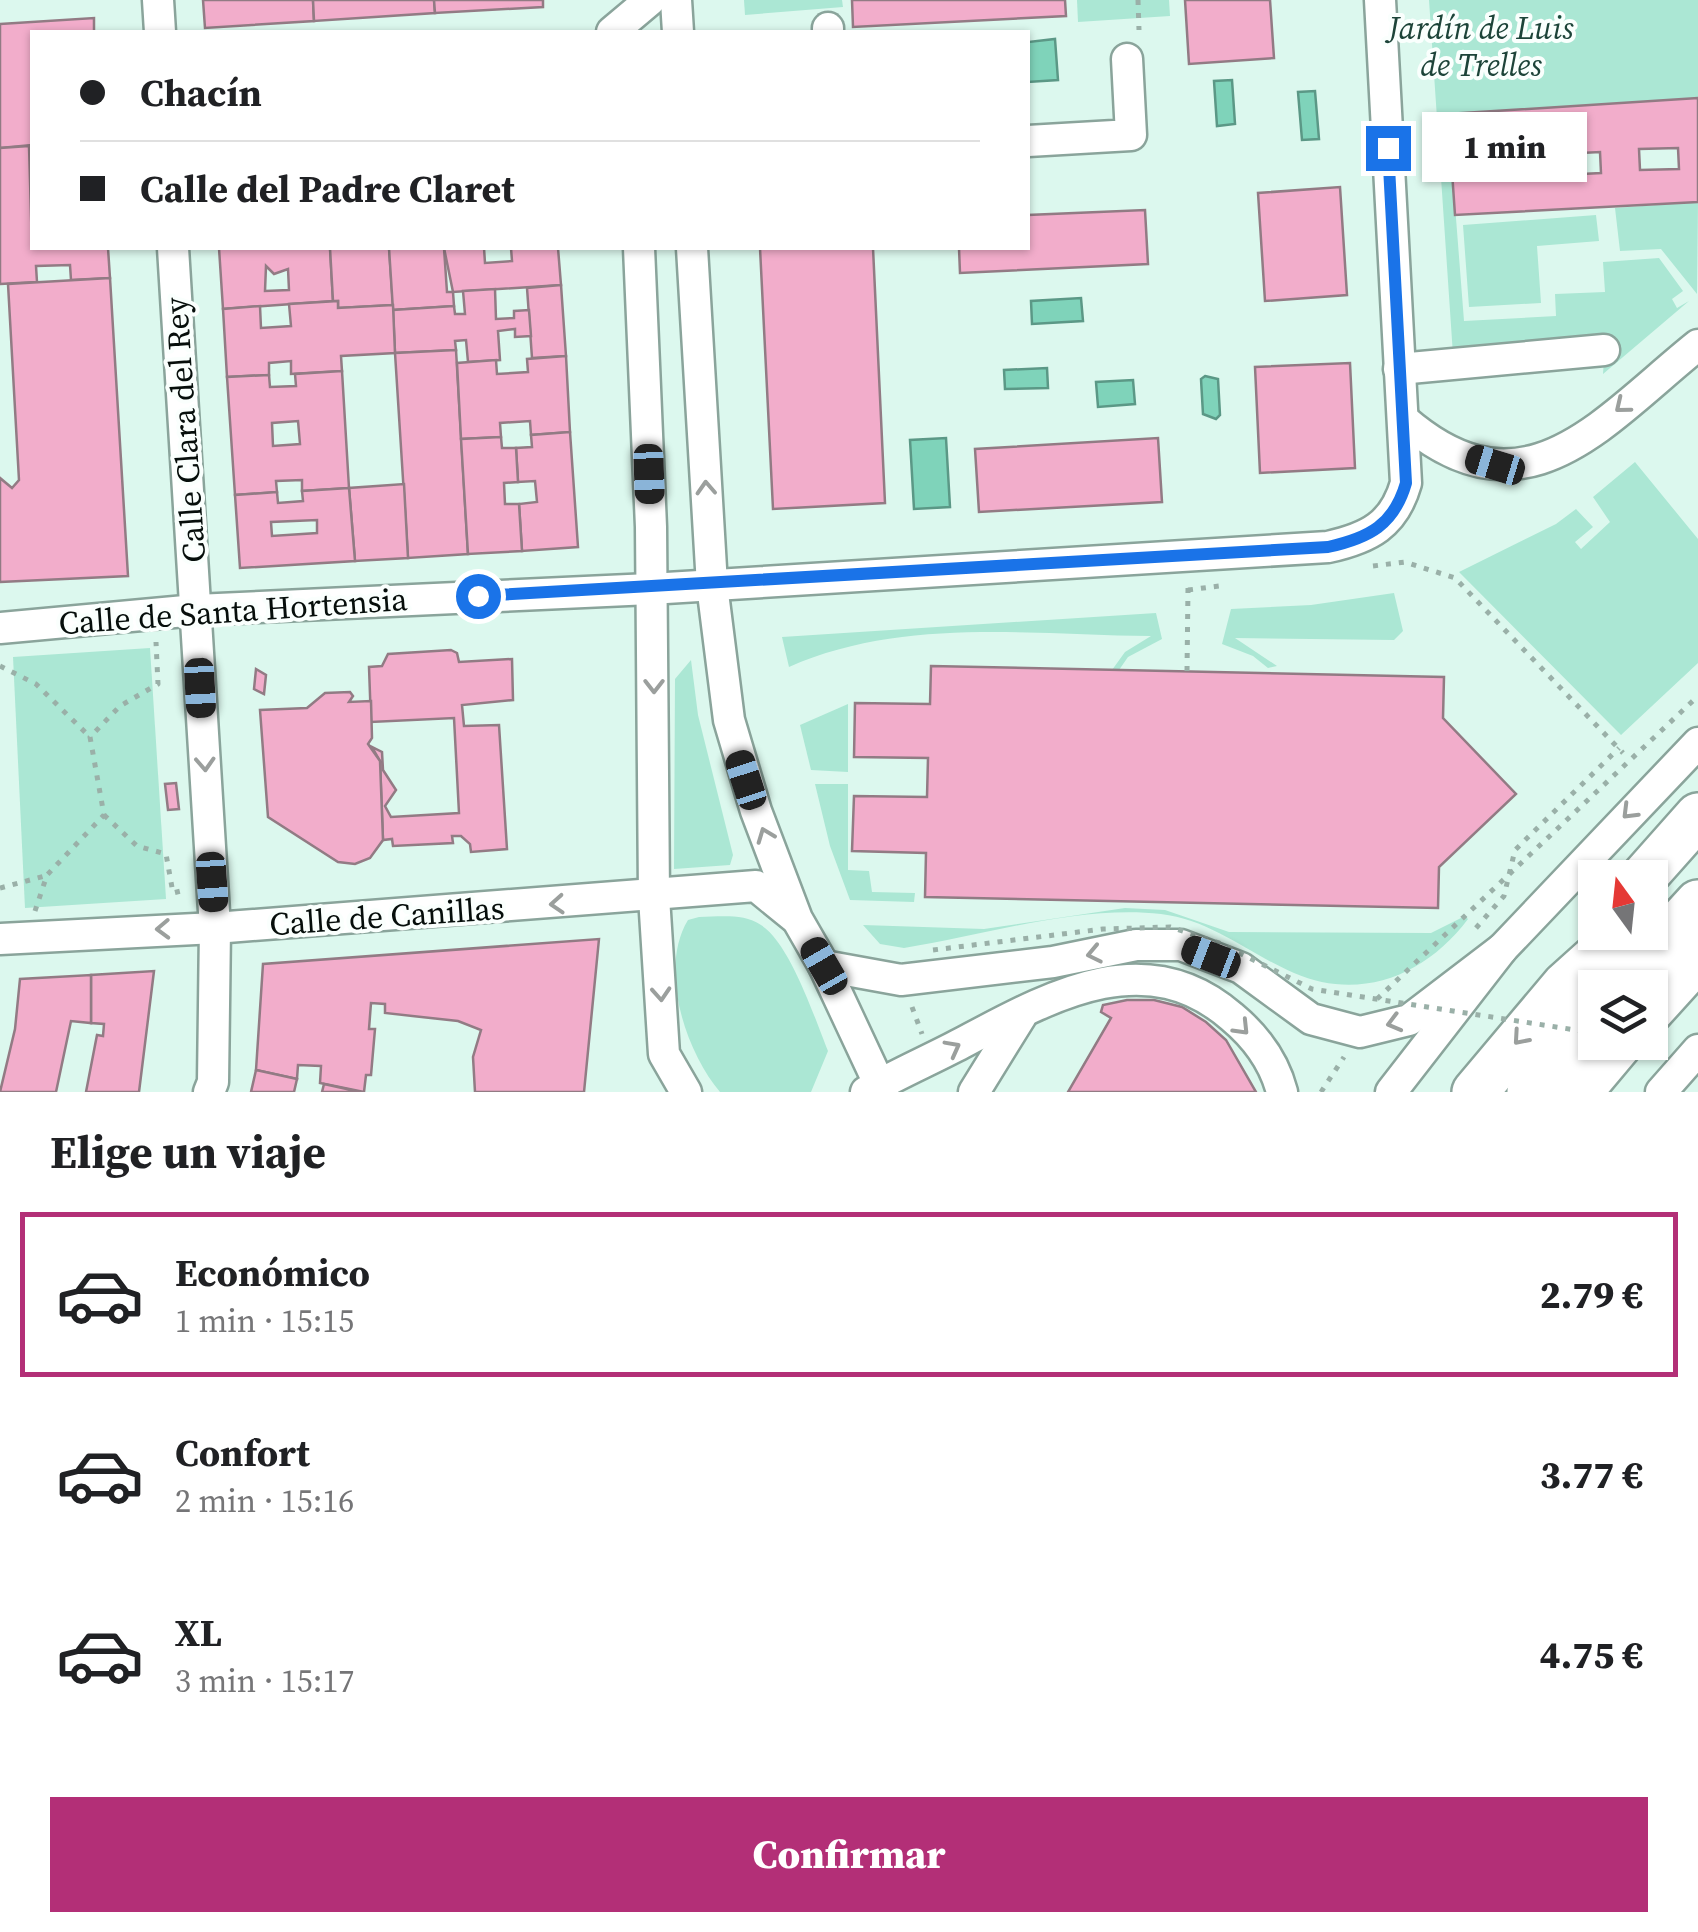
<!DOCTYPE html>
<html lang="es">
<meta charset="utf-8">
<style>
body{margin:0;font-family:"Source Serif 4",serif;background:#f6f6f6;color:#202124;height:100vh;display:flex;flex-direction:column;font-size:38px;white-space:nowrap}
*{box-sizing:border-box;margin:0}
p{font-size:32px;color:#757577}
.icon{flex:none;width:55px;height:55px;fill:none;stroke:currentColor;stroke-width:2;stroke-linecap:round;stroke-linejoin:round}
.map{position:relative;height:1092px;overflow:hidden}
.details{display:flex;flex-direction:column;background:#fff;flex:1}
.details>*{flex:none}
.hud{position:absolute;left:30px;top:30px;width:1000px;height:220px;border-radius:0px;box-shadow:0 2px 8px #0004;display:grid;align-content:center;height:220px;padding:0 50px;background:#fff}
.needle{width:65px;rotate:345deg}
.buttons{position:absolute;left:1578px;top:860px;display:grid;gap:20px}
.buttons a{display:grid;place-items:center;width:90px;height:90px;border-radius:0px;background:#fff;box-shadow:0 2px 8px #0004;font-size:50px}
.end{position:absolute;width:45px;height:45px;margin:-22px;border:12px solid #1a73e8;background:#fff;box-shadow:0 0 0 5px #fff}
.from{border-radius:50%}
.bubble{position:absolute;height:70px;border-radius:0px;background:#fff;box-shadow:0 2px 8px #0004;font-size:32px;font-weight:800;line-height:70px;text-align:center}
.car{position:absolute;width:30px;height:60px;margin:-30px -15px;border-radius:12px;box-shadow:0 0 8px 2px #0007;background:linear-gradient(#222 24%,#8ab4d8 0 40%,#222 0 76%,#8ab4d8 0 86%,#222 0)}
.hud b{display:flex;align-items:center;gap:35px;height:95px;font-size:38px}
.hud b+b{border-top:2px solid #e0e0e0}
.hud i{width:25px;height:25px;background:#202124}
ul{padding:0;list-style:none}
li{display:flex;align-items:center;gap:30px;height:165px;margin:0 20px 15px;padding:0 30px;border:5px solid transparent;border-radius:0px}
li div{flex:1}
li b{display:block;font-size:38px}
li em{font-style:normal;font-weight:800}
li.active{border-color:#b32f77}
li>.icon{width:90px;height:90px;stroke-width:1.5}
h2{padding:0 50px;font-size:45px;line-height:120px}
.button{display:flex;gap:20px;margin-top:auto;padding:20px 50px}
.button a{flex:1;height:115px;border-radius:0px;background:#b32f77;color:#fff;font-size:40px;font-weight:800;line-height:115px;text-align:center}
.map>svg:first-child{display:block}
.green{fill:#abe7d4}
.water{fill:#7fd3ba;stroke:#5b9886;stroke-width:2.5}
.building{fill:#f2adcb;stroke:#927b84;stroke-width:2.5;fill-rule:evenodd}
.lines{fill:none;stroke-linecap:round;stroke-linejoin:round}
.minor-casing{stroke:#8aa49b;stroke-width:35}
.highway-casing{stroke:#8aa49b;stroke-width:50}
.path{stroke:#9ab0a8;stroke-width:5;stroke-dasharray:5 8;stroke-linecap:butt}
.minor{stroke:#fff;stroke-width:30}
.highway{stroke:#fff;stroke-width:45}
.path-bridge{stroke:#9ab0a8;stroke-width:5;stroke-dasharray:5 8;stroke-linecap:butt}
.oneway{stroke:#9b9f9d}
.route{stroke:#1a73e8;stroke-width:12}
.labels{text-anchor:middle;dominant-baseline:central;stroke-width:8;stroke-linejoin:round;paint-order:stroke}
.park-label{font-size:32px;font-style:italic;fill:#1d4439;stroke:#fafffd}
.street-label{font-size:32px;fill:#060e0b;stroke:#fafffd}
</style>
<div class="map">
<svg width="1698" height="1092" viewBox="0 0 1698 1092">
<rect width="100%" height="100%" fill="#dcf8ee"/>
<g class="green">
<polygon points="744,0 842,0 843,7 745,15"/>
<polygon points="1077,0 1169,0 1170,16 1078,22"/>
<polygon points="1429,0 1698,0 1698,98 1448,115 1464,321 1556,316 1555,294 1605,292 1603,262 1659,258 1683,291 1672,299 1677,308 1689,301 1603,374 1605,344 1453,355"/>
<polygon points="1698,202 1697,294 1661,249 1620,251 1615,208"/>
<polygon points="1596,215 1599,241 1537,246 1541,303 1469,307 1463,225"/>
<polygon points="1635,462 1698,539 1698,663 1621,735 1459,572 1556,524 1576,509 1593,527 1575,542 1581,549 1610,522 1593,497"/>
<polygon points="1394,593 1403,631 1394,640 1235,638 1277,666 1268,668 1253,656 1222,644 1231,609 1311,605"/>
<path d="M1156,613L1162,639L1128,657L1119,670H1112L1125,652L1151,636C1030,635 902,617 789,667L782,637Z"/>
<polygon points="150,648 166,899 25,908 13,657"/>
<polygon points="691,660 698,715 733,855 730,865 674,869 675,679"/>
<polygon points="848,704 848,772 811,770 800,725"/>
<polygon points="815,784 848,784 848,870 869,871 872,892 915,893 914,902 850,900 830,846"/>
<path d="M1125,908L1165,910L1229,932L1431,933L1465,916L1468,919C1426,975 1361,1002 1294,973C1249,954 1212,920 1161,914C1077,905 986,935 904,948L880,944L863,925L984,929Z"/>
<path d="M699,917C719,917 743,913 761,925C790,943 815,1019 828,1051L811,1092H720C686,1052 658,969 688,920Z"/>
</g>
<g class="water">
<polygon points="1055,39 1058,80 1028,82 1028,42"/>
<polygon points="1232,80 1235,124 1217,126 1214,81"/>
<polygon points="1315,91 1319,139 1302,140 1298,92"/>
<polygon points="1081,298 1083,321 1032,324 1031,301"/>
<polygon points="1047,368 1048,388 1005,389 1004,370"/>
<polygon points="1205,376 1218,379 1220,415 1216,419 1203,414 1201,379"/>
<polygon points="1133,380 1135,404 1098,407 1096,382"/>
<polygon points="946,438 950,507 914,509 910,440"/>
</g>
<g class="building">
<polygon points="203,0 313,0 314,21 205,28"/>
<polygon points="313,0 434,0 435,13 314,21"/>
<polygon points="434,0 543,0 543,7 435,13"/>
<polygon points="852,0 1065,0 1066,16 853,27"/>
<polygon points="1185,0 1270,0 1274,58 1189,64"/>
<polygon points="94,18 94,32 32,32 32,145 0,148 0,24"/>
<path d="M1698,98V202L1455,215L1448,114ZM1678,148L1679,169L1640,170L1639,149ZM1600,152L1601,173L1562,175L1561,154ZM1517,156L1518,177L1479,179L1478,157Z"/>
<polygon points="29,146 32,248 108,248 110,278 71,280 70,265 36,266 37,282 0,284 0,148"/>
<polygon points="1340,187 1347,295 1265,301 1258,193"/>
<polygon points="1145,210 1148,264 960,273 959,248 1028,248 1028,215"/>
<path d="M219,248H330L333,301L223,309ZM266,266L274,274L288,269L289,290L265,291Z"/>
<polygon points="330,248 389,248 393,305 338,308 338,301 333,301"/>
<polygon points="389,248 444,248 447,292 453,292 454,306 393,310"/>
<polygon points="444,248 484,248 485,263 512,261 511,248 558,248 561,285 453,292"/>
<polygon points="760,248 873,248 885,503 773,509"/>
<polygon points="110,278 128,576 0,582 0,478 12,488 19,480 8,284"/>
<polygon points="561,285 566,356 532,358 527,288"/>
<polygon points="495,289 496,319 514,318 514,311 529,310 531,336 515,337 515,329 498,331 500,360 468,362 466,340 455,341 456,350 395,353 393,310 454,306 455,314 465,314 463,291"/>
<polygon points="338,301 338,308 393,305 395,353 341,356 342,371 291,374 291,361 269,363 269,375 227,377 223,309 260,306 261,328 291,326 289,304"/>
<polygon points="456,350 468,554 408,558 395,353"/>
<polygon points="566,356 570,432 531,435 530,421 500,423 501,437 461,439 457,363 496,360 497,374 528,372 527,359"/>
<polygon points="1350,363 1355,468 1260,473 1255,367"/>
<path d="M342,371L349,488L302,491V480L276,481L277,492L235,495L227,377L269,375L270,387L296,386L295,374ZM298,421L300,444L273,446L272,423Z"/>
<polygon points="570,432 578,547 522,551 519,504 537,502 535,481 518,482 516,448 532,447 531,435"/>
<polygon points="501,437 502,448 516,448 518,482 504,483 505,504 519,504 522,551 468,554 461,439"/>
<polygon points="1158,438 1162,502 979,512 975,449"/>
<polygon points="404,484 408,558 355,561 349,488"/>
<path d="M349,488L355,561L240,568L235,495L277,492L278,503L303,501L302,491ZM317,520V533L272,536L271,522Z"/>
<polygon points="451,650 457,653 459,662 512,659 513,700 462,705 464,726 499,725 507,849 471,852 470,844 461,836 452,836 453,843 393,846 392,839 383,840 380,761 372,747 382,752 383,770 396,790 385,806 391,817 459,813 454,718 371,722 369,667 382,666 388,654"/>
<polygon points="931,666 1444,677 1443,718 1516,794 1439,867 1438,908 925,897 926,853 852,851 854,796 927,797 928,758 854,757 855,703 930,704"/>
<polygon points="256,669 266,675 264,694 254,689"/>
<polygon points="350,692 353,696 349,702 371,701 372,738 368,744 380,761 383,840 370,858 355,864 338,862 268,817 260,710 307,708 325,693"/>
<polygon points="176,783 179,809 168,810 165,784"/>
<polygon points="599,939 584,1092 475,1092 473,1057 481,1030 458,1021 385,1013 385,1004 371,1003 369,1029 375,1029 371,1075 366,1075 364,1092 320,1083 321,1066 298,1065 297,1079 256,1070 263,964"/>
<polygon points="154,971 139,1092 86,1092 97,1035 103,1036 104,1024 91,1023 91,975"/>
<polygon points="91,975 91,1023 71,1021 56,1092 0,1092 15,1029 20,979"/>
<polygon points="1127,1000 1154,1000 1182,1007 1206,1022 1226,1040 1256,1092 1068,1092 1111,1018 1101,1012 1103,1005"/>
<polygon points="256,1070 297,1079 294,1092 251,1092"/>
<polygon points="324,1084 360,1092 322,1092"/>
</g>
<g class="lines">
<defs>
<g id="minor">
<polyline points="158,0 160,32"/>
<polyline points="676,0 678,32"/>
<polyline points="828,28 828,32"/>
<polyline points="612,32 650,0"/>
<polyline points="1028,141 1131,135 1127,59"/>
<polyline points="173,248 215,928 213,1082 209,1092"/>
<polyline points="639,248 651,527 654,897 664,1054 686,1092"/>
<polyline points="692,248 712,585 729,720 756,811 797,919 824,966 883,1092"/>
<polyline points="1399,369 1604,350"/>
<path d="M1404,420C1525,525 1603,421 1698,345"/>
<path d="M0,628L196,610L650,589L1328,547C1369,538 1394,525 1406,483L1380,0"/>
<polyline points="0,939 215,928 756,886 794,917"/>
<polyline points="824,966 901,980 1053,962 1136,945 1181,945 1241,968 1311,1019 1360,1032 1409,1020 1502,949"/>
<path d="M866,1092C897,1074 930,1060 962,1043C1049,997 1145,941 1232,1017C1256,1037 1274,1061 1282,1092"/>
<polyline points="974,1092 1021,1016"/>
<polyline points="1391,1092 1502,949 1698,743"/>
<polyline points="1661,1092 1698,1050"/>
</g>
<g id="highway">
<polyline points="1643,878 1698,816"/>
<polyline points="1620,988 1698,903"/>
<polyline points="1650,1011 1698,958"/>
<polyline points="1475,1092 1565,985 1624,932"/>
<polyline points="1530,1092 1595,1014"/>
<polyline points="1579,1092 1621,1042"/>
</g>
</defs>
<use href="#minor" class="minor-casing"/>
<use href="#highway" class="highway-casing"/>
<g class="path">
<polyline points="1138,0 1139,30"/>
<polyline points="1373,566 1405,562 1455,578 1623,753"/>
<polyline points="1188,590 1219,586"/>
<polyline points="0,666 36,684 90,737"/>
<polyline points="1187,671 1188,588"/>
<polyline points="104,815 137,846 166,854 173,893 185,890"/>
<polyline points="0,888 45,876"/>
<polyline points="35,911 47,875 104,815 90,737 120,706 158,684 156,642"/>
<polyline points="1476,928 1504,896 1515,850 1619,748"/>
<polyline points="912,1007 922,1034"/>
<polyline points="1321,1092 1344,1057"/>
</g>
<use href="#minor" class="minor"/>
<use href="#highway" class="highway"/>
<g class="path-bridge">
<polyline points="933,950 1103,929 1170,927 1219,943 1312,989 1595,1033"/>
<polyline points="1377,999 1698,696"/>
</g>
</g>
<defs><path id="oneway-chevron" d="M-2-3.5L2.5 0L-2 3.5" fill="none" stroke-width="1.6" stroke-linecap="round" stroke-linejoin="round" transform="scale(2.5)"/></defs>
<g class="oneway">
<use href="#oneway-chevron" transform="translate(1622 406) rotate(141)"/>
<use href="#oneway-chevron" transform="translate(706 488) rotate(-93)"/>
<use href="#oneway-chevron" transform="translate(654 686) rotate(90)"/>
<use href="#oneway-chevron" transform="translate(205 764) rotate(87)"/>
<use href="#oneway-chevron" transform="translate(1629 812) rotate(135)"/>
<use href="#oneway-chevron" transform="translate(765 835) rotate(-111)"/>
<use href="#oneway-chevron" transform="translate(557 904) rotate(176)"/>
<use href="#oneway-chevron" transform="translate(163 929) rotate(178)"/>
<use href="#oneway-chevron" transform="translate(1094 954) rotate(168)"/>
<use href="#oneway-chevron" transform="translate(661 994) rotate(86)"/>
<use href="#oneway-chevron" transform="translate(1394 1023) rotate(165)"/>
<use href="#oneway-chevron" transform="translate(1242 1028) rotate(46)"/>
<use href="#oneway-chevron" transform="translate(1520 1038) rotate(131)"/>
<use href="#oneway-chevron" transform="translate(953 1048) rotate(-28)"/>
</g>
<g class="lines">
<path class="route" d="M478,596L1328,547C1369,538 1394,525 1406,483L1388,148"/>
</g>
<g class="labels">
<g class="park-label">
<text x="1481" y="28">Jardín de Luis<tspan x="1481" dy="37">de Trelles</tspan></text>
</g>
<g class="street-label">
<text transform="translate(185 430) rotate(-94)">Calle Clara del Rey</text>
<text transform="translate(233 611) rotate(-4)">Calle de Santa Hortensia</text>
<text transform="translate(387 916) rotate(-4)">Calle de Canillas</text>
</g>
</g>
</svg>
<div class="buttons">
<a><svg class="needle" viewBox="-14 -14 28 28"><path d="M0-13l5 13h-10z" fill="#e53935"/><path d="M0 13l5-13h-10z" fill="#757577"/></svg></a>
<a><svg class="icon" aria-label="layers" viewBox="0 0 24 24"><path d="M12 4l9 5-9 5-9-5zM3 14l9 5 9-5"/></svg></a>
</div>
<i class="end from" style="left:478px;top:596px"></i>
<i class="end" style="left:1388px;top:148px"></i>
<div class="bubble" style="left:1422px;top:112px;width:165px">1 min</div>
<i class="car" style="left:1495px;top:465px;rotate:287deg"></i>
<i class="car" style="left:649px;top:474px;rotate:178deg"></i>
<i class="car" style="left:200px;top:688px;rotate:177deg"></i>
<i class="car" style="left:746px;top:780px;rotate:342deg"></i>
<i class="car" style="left:212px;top:882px;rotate:176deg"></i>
<i class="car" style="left:1211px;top:957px;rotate:291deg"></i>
<i class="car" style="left:824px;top:966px;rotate:330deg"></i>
<div class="hud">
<b><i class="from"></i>Chacín</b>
<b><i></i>Calle del Padre Claret</b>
</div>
</div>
<section class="details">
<h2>Elige un viaje</h2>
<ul>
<li class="active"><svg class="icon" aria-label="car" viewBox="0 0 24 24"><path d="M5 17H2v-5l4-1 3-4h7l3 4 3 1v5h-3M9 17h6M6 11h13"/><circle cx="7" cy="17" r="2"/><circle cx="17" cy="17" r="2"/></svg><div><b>Económico</b><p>1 min · 15:15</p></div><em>2.79 €</em></li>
<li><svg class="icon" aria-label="car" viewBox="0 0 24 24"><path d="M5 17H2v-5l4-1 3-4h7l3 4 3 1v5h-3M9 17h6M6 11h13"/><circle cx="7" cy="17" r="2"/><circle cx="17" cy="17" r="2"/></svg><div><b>Confort</b><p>2 min · 15:16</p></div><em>3.77 €</em></li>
<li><svg class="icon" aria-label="car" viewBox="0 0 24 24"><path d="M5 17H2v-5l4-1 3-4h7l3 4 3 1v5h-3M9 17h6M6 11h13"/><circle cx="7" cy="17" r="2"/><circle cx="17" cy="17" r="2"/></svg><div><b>XL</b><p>3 min · 15:17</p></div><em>4.75 €</em></li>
</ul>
<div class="button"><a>Confirmar</a></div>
</section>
